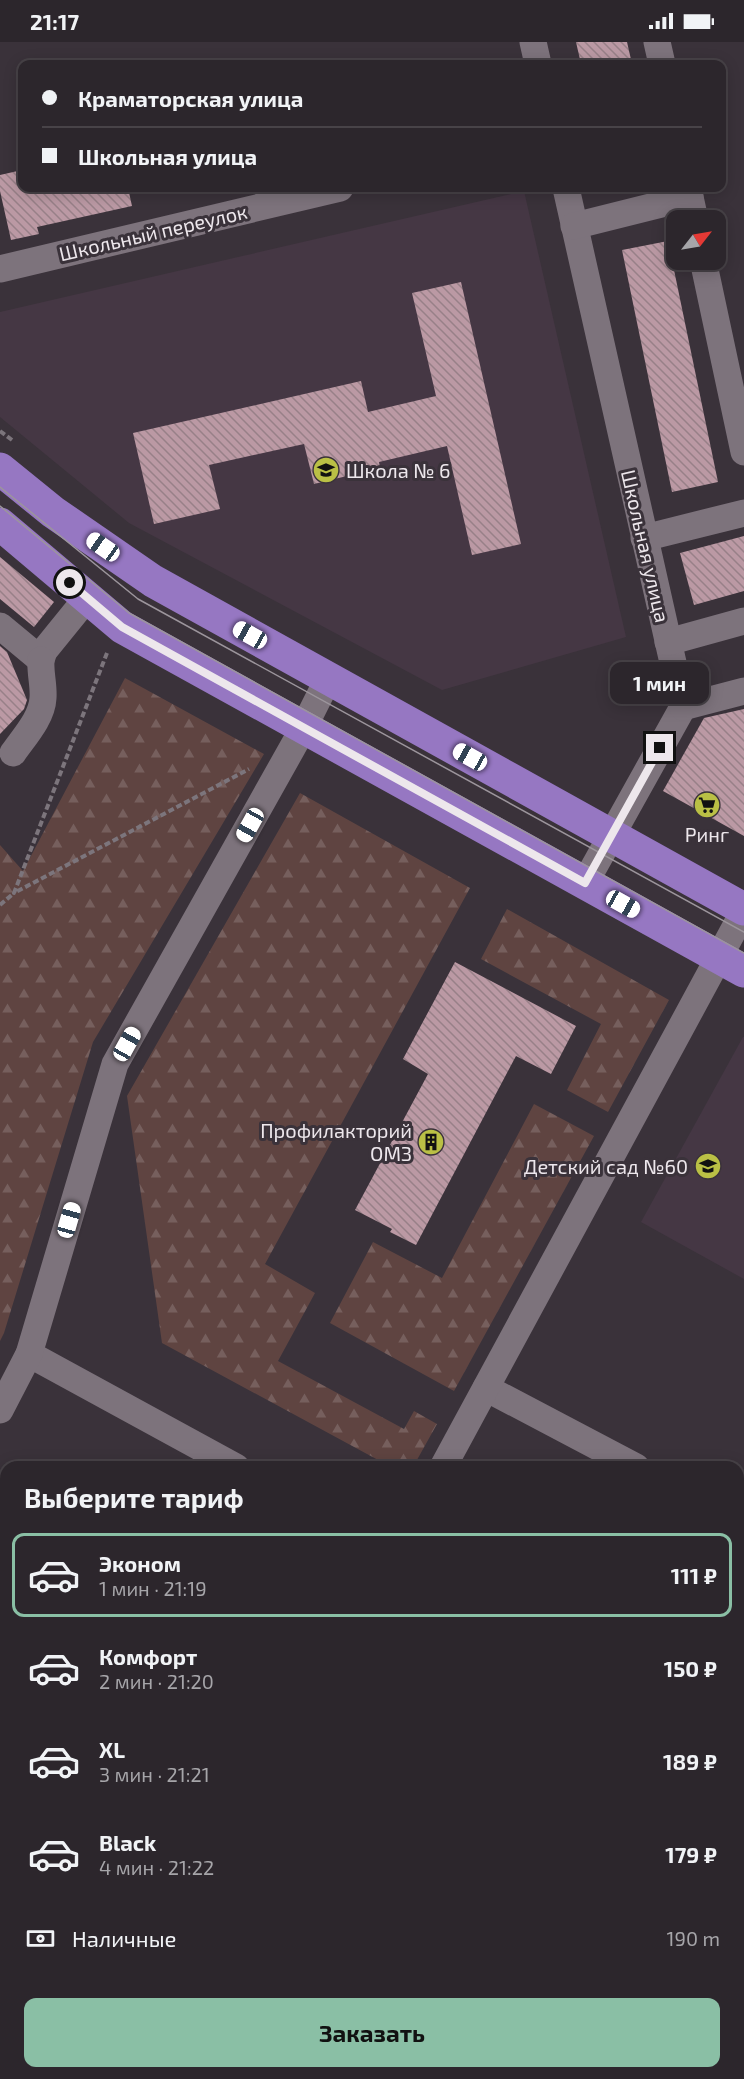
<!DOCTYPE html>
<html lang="ru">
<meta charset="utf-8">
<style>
body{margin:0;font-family:"Exo 2",sans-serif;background:#383238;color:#f1f3f6;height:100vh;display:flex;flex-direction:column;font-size:22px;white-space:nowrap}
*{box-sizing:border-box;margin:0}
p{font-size:20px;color:#a6a5a9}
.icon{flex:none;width:33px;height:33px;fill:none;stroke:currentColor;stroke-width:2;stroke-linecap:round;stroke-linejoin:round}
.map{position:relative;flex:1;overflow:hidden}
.panel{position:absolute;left:0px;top:1419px;width:744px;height:618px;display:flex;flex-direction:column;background:#2c262c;border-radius:18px 18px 0 0;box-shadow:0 3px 15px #0003,0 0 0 2px #484348}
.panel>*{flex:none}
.guide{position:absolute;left:18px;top:18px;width:708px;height:132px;border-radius:12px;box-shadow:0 3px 15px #0003,0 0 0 2px #484348;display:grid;align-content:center;height:132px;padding:0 24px;background:#2c262c}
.needle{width:39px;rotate:59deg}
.controls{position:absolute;left:666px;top:168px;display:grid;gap:12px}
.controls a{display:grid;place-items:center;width:60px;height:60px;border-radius:12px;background:#2c262c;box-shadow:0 3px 15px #0003,0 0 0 2px #484348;font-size:30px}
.end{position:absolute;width:27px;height:27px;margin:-14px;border:8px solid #ede7ec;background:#111;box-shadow:0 0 0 3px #111}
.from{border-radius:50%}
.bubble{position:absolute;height:42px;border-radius:12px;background:#2c262c;box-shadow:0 3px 15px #0003,0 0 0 2px #484348;font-size:20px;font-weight:700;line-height:42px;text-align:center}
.car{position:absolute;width:18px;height:36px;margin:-18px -9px;border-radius:8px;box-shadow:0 0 4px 2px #0007;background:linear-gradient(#fff 24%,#345 0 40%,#fff 0 76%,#345 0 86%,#fff 0)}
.guide b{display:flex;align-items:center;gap:21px;height:57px;font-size:22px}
.guide b+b{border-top:2px solid #484348}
.guide i{width:15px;height:15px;background:#f1f3f6}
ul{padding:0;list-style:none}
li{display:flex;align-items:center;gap:18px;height:84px;margin:0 12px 9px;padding:0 12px;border:3px solid transparent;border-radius:12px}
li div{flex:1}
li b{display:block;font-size:22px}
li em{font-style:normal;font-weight:700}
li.selected{border-color:#8abfa5}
li>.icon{width:54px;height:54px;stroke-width:1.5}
h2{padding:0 24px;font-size:27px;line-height:72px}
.pay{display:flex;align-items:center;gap:15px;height:66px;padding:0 24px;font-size:22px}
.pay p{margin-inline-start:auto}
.cta{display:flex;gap:12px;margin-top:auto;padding:12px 24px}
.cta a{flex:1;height:69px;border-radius:12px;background:#8abfa5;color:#111;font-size:24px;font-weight:700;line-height:69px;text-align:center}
.status{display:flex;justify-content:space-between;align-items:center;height:42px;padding:0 30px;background:#2c262c;direction:ltr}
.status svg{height:16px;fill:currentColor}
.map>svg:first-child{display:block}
.built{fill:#453744}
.forest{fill:url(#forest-firs)}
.building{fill:url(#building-back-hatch)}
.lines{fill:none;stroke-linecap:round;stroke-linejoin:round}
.path{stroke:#7c757c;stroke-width:4;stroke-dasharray:6 3;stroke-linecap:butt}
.minor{stroke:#7d737c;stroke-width:27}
.major{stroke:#9677c2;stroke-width:33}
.tram{stroke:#9c959c;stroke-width:1.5}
.route{stroke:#ede7ec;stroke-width:8}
.labels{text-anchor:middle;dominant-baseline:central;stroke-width:6;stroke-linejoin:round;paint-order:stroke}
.street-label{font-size:20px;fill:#ede7ec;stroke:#3a323a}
.poi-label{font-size:20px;fill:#ede7ec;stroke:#3a323a;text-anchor:end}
</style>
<div class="status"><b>21:17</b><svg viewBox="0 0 49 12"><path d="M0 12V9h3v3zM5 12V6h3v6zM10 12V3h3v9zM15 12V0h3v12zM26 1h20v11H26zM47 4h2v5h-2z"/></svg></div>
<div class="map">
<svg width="744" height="2037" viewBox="0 0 744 2037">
<defs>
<pattern id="forest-firs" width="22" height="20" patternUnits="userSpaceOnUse" patternTransform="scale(1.5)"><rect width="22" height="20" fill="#5f4441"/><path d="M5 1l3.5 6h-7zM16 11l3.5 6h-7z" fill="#765f5d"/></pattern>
<pattern id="building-back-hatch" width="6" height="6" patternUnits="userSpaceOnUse" patternTransform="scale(1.5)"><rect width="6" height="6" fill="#bb99a4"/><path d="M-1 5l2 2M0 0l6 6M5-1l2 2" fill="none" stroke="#988088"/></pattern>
</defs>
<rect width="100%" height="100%" fill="#3a323a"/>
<g class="built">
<polygon points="524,149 626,595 442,648 129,481 0,375 0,270"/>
<polygon points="743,995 744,995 744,1237 641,1180"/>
</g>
<g class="forest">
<polygon points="125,636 264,712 93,1000 4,1291 0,1299 0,803 23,829"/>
<polygon points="300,751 470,846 265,1222 315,1251 278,1319 404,1387 414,1369 437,1382 413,1425 391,1425 162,1301 127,1054"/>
<polygon points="507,867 669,958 608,1070 567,1048 601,982 481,917"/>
<polygon points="534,1062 594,1094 454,1349 330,1281 373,1200 442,1236"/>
</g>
<g class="building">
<polygon points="576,0 627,0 632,22 581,22"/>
<polygon points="22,128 22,146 128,146 132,164 37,185 39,192 11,198 0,149 0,133"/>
<polygon points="668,199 718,440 672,450 622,208"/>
<polygon points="461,240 521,502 472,513 447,404 379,420 380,426 314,442 304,402 209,423 220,467 154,482 133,391 361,339 368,370 436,354 412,251"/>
<polygon points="744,494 744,549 694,563 680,511"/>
<polygon points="0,515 54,560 34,585 0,557"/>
<polygon points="0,604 7,610 27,658 24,667 0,692"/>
<polygon points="744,667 744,794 663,749 704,676"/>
<polygon points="455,920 576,984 551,1032 516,1014 416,1203 390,1190 392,1187 355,1168 428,1032 403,1017"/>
</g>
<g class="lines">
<g class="path">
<polyline points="0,389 12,398"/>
<polyline points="107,611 14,851 249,727"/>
<polyline points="0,863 14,851"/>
</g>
<g class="minor">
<polyline points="533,0 538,22"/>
<polyline points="657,0 662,22"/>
<polyline points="566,146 683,665 585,841"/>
<polyline points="688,146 695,178"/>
<polyline points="574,184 690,155"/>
<polyline points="703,218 744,410"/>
<polyline points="0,227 340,146"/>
<polyline points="644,496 744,471"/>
<polyline points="0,584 41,618 44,609 87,556"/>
<polyline points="668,600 744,579"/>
<polyline points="683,665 744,649"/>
<path d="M13,711C24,695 42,676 43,656C44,643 40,631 41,618"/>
<polyline points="29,1312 236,1425"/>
<polyline points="486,1346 636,1425"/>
<polyline points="0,1368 29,1312 115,1022 304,685 328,637"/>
<polyline points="443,1425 744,869"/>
<polyline points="738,1479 744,1482"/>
<polyline points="738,1709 744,1716"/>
<polyline points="0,1731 6,1734"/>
<polyline points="0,1821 6,1809"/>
<polyline points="0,1921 6,1924"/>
<polyline points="738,1924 744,1913"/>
<polyline points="300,2037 300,2036"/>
<polyline points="679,2037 682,2031"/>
<polyline points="739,2037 744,2028"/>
</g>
<g class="major">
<polyline points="0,427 53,470 153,539 744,867"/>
<polyline points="0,482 122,585 744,929"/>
</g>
<g class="tram">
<polyline points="0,445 138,557 744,890"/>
<polyline points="0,464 129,571 744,911"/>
</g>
</g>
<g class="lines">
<polyline class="route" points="70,541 122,585 585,841 660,706"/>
</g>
<defs>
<symbol id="school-disc" viewBox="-11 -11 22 22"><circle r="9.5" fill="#bac045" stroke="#3a323a"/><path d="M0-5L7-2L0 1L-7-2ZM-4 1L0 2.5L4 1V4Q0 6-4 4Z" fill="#111"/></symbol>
<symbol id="supermarket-disc" viewBox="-11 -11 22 22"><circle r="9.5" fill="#bac045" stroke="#3a323a"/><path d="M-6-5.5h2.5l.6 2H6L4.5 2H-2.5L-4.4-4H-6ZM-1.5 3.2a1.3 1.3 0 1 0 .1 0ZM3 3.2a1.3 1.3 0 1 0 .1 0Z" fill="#111"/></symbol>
<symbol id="building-disc" viewBox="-11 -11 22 22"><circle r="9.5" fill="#bac045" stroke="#3a323a"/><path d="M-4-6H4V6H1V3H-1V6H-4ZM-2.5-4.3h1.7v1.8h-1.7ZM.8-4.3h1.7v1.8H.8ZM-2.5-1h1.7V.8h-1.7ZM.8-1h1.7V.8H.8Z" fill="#111"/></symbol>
</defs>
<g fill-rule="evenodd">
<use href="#school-disc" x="311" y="413" width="30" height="30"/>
<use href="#supermarket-disc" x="692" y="748" width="30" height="30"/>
<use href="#building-disc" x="416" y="1085" width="30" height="30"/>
<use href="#school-disc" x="693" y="1109" width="30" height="30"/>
</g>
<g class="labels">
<g class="street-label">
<text transform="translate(153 190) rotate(-13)">Школьный переулок</text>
<text transform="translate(646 504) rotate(77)">Школьная улица</text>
</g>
<g class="poi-label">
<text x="346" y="428" text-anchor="start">Школа № 6</text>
<text x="707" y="792" text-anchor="middle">Ринг</text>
<text x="412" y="1088">Профилакторий<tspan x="412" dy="23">ОМЗ</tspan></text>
<text x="688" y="1124">Детский сад №60</text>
</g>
</g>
</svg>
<div class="controls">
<a><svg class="needle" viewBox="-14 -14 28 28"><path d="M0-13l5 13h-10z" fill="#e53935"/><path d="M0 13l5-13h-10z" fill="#a6a5a9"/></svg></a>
</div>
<i class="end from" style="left:70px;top:541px"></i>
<i class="end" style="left:660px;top:706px"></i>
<div class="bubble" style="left:610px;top:620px;width:99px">1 мин</div>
<i class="car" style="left:103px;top:505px;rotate:305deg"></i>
<i class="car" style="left:250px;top:593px;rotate:299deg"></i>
<i class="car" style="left:470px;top:715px;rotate:299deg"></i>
<i class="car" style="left:250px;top:783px;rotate:209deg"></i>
<i class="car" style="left:623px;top:862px;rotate:119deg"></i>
<i class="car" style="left:127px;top:1002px;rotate:29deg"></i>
<i class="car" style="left:69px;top:1178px;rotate:16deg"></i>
<div class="guide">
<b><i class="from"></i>Краматорская улица</b>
<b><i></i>Школьная улица</b>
</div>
<section class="panel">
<h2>Выберите тариф</h2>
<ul>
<li class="selected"><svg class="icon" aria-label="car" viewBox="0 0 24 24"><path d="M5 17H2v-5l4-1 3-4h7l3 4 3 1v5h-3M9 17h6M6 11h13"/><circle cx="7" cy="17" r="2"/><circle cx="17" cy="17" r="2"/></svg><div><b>Эконом</b><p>1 мин · 21:19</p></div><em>111 ₽</em></li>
<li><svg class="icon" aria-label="car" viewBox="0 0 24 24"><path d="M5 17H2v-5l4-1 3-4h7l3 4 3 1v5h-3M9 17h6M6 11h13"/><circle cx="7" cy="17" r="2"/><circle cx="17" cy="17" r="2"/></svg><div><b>Комфорт</b><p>2 мин · 21:20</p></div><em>150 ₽</em></li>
<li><svg class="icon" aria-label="car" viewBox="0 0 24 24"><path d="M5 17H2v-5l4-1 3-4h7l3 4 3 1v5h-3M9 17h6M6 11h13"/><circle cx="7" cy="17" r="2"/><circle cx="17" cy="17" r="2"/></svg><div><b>XL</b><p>3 мин · 21:21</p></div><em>189 ₽</em></li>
<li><svg class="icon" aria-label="car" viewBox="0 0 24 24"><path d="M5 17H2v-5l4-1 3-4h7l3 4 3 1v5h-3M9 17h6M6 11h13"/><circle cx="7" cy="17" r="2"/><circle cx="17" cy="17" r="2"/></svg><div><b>Black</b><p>4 мин · 21:22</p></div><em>179 ₽</em></li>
</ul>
<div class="pay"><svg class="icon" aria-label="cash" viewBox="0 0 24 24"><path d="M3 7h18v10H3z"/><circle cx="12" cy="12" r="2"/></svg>Наличные<p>190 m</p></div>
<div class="cta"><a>Заказать</a></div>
</section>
</div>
